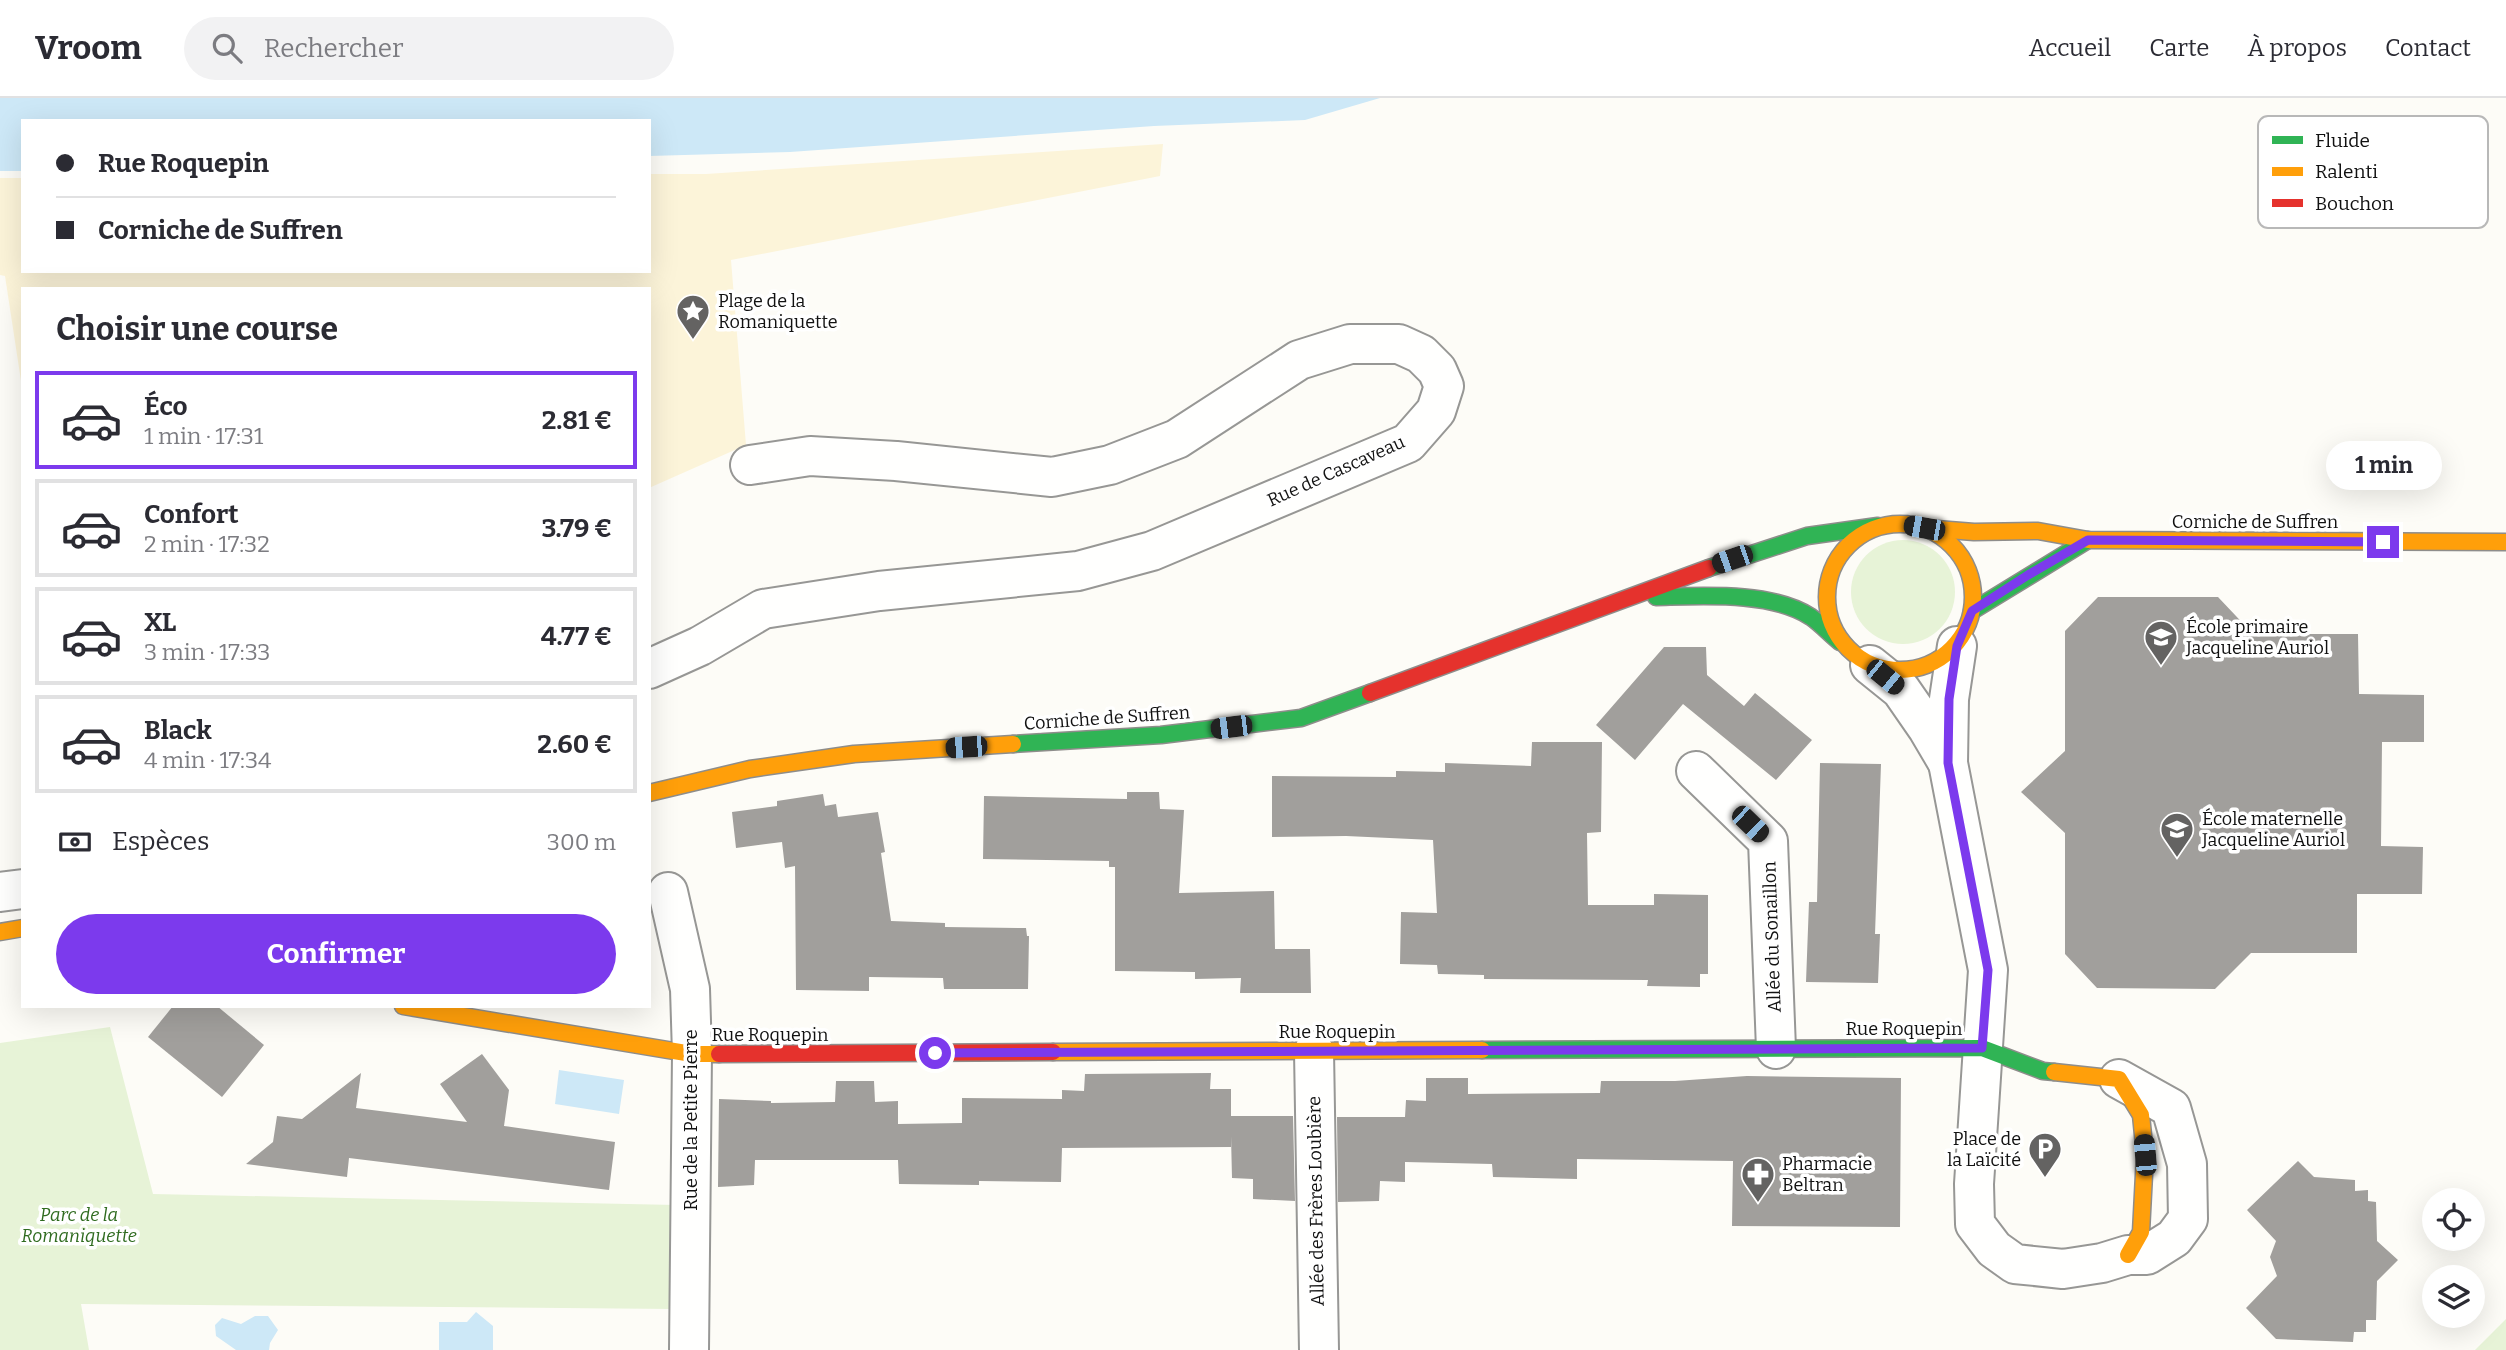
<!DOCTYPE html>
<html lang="fr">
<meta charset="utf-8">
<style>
body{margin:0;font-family:Bitter,serif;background:#f2f2f3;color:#2b2b33;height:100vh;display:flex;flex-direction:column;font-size:26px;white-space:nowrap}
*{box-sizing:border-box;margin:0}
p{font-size:23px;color:#7c7c81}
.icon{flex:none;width:38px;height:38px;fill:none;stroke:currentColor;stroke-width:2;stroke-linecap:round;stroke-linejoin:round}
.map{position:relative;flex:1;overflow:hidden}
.sheet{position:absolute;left:21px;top:189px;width:630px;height:721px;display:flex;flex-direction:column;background:#fff;border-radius:0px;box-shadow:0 7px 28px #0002}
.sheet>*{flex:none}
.guide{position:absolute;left:21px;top:21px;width:630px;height:154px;border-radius:0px;box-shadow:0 7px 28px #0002;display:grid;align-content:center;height:154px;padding:0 35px;background:#fff}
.controls{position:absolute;left:2422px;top:1090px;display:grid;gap:14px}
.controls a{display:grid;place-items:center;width:63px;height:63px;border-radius:50%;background:#fff;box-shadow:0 7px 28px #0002;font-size:35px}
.end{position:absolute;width:32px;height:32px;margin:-16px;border:9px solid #7c3aed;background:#fff;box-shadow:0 0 0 4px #fff}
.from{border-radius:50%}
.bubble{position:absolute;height:49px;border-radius:24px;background:#fff;box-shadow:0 7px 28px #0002;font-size:23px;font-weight:700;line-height:49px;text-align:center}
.car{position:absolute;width:21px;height:42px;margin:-21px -10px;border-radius:9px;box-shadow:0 0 5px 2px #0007;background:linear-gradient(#222 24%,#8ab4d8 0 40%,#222 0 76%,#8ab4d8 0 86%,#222 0)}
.guide b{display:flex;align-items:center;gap:24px;height:66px;font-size:26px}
.guide b+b{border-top:2px solid #e1e1e2}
.guide i{width:18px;height:18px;background:#2b2b33}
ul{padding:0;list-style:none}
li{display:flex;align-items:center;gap:21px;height:98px;margin:0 14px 10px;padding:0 21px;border:4px solid #e1e1e2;border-radius:0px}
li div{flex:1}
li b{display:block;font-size:26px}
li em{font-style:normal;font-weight:700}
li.selected{border-color:#7c3aed}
li>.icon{width:63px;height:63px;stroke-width:1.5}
h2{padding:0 35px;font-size:32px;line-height:84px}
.pay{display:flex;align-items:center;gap:18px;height:77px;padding:0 35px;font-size:26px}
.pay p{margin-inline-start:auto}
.cta{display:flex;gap:14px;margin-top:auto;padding:14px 35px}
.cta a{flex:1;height:80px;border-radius:42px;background:#7c3aed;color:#fff;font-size:28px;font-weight:700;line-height:80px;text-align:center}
header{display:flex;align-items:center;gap:42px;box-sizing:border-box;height:98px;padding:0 35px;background:#fff;border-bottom:2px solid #e1e1e2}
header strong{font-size:33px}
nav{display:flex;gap:38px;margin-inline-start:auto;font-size:24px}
.search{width:490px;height:63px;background:#f2f2f3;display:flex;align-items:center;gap:18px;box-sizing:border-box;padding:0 24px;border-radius:38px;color:#7c7c81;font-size:26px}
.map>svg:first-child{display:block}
.green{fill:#e7f3d7}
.sand{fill:#fcf4d9}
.water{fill:#cde8f7}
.building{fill:#a19f9c}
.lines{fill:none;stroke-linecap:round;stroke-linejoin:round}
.street-casing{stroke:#979795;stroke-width:42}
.fast-casing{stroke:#8e8d8b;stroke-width:19}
.slow-casing{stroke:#8e8d8b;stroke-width:19}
.jam-casing{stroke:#8e8d8b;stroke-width:19}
.street{stroke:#fffffe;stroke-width:38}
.fast{stroke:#30b455;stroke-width:16}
.slow{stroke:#ff9f0a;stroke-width:16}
.jam{stroke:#e5322d;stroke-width:16}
.route{stroke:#7c3aed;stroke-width:9}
.labels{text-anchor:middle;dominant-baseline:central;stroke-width:7;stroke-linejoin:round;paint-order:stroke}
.poi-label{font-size:18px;fill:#111;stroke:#fff;text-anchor:start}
.street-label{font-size:18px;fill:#111;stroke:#fff}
.park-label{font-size:18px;font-style:italic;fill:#2f6b1f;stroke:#fff}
.key{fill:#fff;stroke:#b8b8b8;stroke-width:2}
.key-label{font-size:19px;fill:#111}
</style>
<header>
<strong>Vroom</strong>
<div class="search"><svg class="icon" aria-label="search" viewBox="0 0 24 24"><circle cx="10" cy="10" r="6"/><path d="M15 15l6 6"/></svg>Rechercher</div>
<nav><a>Accueil</a><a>Carte</a><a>À propos</a><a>Contact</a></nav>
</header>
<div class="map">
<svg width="2506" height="1252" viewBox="0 0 2506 1252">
<rect width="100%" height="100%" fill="#fdfcf7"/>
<g class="green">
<circle cx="1903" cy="494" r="52"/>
<polygon points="110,929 153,1096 676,1107 673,1211 81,1206 89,1252 0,1252 0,945"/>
<polygon points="2506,1221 2506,1252 2475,1252"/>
</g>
<polygon class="sand" points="1163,46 1160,78 731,162 746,347 649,390 649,191 23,191 23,296 5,178 0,177 0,80 23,80 23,173 649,173 649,76 706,76"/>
<g class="water">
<polygon points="0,0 1380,0 1305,22 1154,28 790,54 649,58 649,23 23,23 23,73 0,73"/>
<polygon points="559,972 624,982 619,1016 555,1006"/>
<polygon points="476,1214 493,1228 493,1252 439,1252 439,1224 467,1224"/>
<polygon points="255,1218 268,1218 278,1232 270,1245 269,1252 236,1252 216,1238 215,1227 222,1220 241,1226"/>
</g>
<g class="building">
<polygon points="2098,499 2218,499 2253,536 2358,536 2359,596 2424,597 2424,644 2382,644 2381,748 2423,749 2422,796 2357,796 2357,855 2251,855 2215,891 2097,890 2065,856 2065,735 2021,694 2065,653 2065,533"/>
<polygon points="1664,549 1706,549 1707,577 1744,608 1755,595 1812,642 1776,682 1683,606 1635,662 1596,627"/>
<polygon points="1532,644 1602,644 1601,734 1587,735 1588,807 1654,807 1654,796 1708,797 1708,876 1700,876 1700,889 1647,888 1648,882 1484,881 1484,877 1438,876 1437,867 1400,866 1401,814 1437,815 1433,742 1346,738 1272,739 1272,678 1396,679 1396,673 1445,674 1445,665 1531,668"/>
<polygon points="1820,665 1881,666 1875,836 1880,836 1878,885 1806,884 1809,804 1817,804"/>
<polygon points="1127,694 1159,694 1160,711 1184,712 1179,795 1274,793 1275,851 1310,851 1311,895 1240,895 1241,880 1195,881 1195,874 1115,873 1115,769 1109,769 1109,763 983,761 984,698 1127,701"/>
<polygon points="823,696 825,708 836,706 838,719 878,714 885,754 881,755 891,823 945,825 945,829 1026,830 1027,838 1029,838 1028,891 944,891 943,880 869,879 869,893 796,892 795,768 785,770 782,744 736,750 732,714 777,708 777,703"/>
<polygon points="173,908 217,908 264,947 222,999 148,939"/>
<polygon points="482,956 509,992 504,1028 615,1044 609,1092 349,1060 347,1079 246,1066 273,1044 277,1018 302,1021 361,975 356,1010 467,1024 440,986"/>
<polygon points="1211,975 1210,991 1231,991 1231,1018 1293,1018 1295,1103 1253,1101 1253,1081 1232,1080 1231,1038 1231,1049 1062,1050 1061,1084 979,1083 979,1087 899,1086 898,1062 755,1062 754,1087 718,1089 719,1001 771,1003 771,1005 835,1004 836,983 874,983 875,1004 898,1003 898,1026 962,1025 962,1000 1062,1001 1062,992 1084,993 1085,976"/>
<polygon points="1747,978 1901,980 1900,1129 1732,1128 1733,1063 1577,1061 1577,1081 1493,1079 1492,1066 1405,1064 1405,1084 1380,1083 1379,1103 1338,1104 1337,1019 1405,1019 1406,1002 1426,1003 1426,980 1468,980 1468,996 1600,995 1601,983 1675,983"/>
<polygon points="2298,1063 2314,1079 2355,1082 2355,1093 2368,1092 2368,1103 2376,1104 2377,1143 2398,1162 2377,1183 2376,1222 2366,1222 2366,1234 2354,1234 2353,1244 2276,1241 2246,1210 2277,1178 2270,1159 2276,1143 2247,1112"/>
</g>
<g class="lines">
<defs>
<g id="street">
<polyline points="1957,548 1949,601 1948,665 1988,872 1974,1086 1975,1126 1994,1151 2015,1166 2063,1171 2102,1165 2128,1157 2147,1157 2174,1140 2188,1121 2187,1066 2171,1010 2119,981"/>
<polyline points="1870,567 1901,592 1928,631 1948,665"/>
<polyline points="649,571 700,548 763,511 879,493 1078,473 1152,453 1408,345 1436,313 1444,288 1437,272 1421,256 1399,246 1350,246 1299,262 1177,341 1110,367 1052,379 896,363 810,358 750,367"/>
<polyline points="1696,673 1768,743 1776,951"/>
<polyline points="0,794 23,791"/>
<polyline points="668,794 690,891 692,956 689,1252"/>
<polyline points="1314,953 1319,1252"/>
</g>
<g id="fast">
<polyline points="1709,470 1807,438 1878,428"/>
<path d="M1656,499C1701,498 1772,493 1811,519C1821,526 1830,536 1840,544"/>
<polyline points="1972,513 2088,442"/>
<polyline points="1013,646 1161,637 1301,620 1370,595"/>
<polyline points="1482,952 1982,950 2043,973 2054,974"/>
</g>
<g id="slow">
<circle cx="1900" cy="499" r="73"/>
<polyline points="1924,430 1974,434 2038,433 2088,442 2506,444"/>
<polyline points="649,695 750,671 854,656 1013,646"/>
<polyline points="0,834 23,830"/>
<polyline points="403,908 692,956 719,956"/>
<polyline points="1053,954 1482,952"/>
<polyline points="2054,974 2119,981 2141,1017 2145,1057 2141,1134 2128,1157"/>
</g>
<g id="jam">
<polyline points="1370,595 1709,470"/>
<polyline points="719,956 1053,954"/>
</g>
</defs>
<use href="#street" class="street-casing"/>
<use href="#fast" class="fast-casing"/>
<use href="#slow" class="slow-casing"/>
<use href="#jam" class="jam-casing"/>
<use href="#street" class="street"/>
<use href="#fast" class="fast"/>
<use href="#slow" class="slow"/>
<use href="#jam" class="jam"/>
</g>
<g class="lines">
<polyline class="route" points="935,955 1982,950 1988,872 1948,665 1949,601 1957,548 1972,513 2028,477 2088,442 2383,444"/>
</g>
<defs>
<symbol id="sight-pin" viewBox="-11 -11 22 30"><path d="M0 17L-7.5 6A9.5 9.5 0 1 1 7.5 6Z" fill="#646362" stroke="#fff"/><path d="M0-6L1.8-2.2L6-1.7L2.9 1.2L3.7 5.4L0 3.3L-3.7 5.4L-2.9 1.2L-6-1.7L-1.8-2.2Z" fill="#fff"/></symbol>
<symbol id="school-pin" viewBox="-11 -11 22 30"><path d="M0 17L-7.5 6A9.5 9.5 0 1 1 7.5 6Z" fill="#646362" stroke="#fff"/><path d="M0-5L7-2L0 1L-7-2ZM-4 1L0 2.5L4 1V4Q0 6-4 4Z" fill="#fff"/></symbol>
<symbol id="parking-pin" viewBox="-11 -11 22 30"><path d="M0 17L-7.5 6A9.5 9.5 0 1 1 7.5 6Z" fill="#646362" stroke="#fff"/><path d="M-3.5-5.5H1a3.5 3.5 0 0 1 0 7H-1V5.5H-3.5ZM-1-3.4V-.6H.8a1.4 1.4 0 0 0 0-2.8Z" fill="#fff"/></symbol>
<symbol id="pharmacy-pin" viewBox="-11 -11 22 30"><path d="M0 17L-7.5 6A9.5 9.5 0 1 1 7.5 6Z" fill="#646362" stroke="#fff"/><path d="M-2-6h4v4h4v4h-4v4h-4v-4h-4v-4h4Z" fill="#fff"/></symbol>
</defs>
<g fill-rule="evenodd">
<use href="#sight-pin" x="674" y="194" width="38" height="52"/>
<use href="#school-pin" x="2142" y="520" width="38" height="52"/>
<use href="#school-pin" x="2158" y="712" width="38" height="52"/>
<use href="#parking-pin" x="2026" y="1032" width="38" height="52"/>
<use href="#pharmacy-pin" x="1739" y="1057" width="38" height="52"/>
</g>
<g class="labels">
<g class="poi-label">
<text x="718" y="203">Plage de la<tspan x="718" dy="21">Romaniquette</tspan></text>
<text x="2186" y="529">École primaire<tspan x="2186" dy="21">Jacqueline Auriol</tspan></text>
<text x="2202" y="721">École maternelle<tspan x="2202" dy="21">Jacqueline Auriol</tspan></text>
<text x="2021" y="1041" text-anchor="end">Place de<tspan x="2021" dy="21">la Laïcité</tspan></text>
<text x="1782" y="1066">Pharmacie<tspan x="1782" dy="21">Beltran</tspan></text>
</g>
<g class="street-label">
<text transform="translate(1336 373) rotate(-24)">Rue de Cascaveau</text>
<text x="2255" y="424">Corniche de Suffren</text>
<text transform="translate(1107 620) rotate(-4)">Corniche de Suffren</text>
<text transform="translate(1772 839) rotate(-92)">Allée du Sonaillon</text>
<text x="1904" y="931">Rue Roquepin</text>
<text x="1337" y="934">Rue Roquepin</text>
<text x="770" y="937">Rue Roquepin</text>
<text transform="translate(691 1022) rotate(-90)">Rue de la Petite Pierre</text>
<text transform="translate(1316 1103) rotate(-91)">Allée des Frères Loubière</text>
</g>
<g class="park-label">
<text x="79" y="1117">Parc de la<tspan x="79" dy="21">Romaniquette</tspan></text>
</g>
</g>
<rect x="2258" y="18" width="230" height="112" rx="10" class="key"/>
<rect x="2272" y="38" width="31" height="8" fill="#30b455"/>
<rect x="2272" y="69" width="31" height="9" fill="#ff9f0a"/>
<rect x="2272" y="101" width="31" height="8" fill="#e5322d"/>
<g class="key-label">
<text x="2315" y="49">Fluide</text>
<text x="2315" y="80">Ralenti</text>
<text x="2315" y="112">Bouchon</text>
</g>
</svg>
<div class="controls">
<a><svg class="icon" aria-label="locate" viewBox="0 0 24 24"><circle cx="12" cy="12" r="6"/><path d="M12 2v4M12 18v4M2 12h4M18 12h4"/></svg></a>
<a><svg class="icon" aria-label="layers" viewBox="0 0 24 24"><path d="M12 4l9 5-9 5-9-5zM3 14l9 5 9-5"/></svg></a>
</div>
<i class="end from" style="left:935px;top:955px"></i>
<i class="end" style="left:2383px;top:444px"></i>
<div class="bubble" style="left:2326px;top:343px;width:116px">1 min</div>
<i class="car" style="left:1924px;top:430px;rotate:280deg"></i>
<i class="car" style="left:1732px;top:461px;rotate:251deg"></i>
<i class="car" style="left:1885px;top:579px;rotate:129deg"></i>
<i class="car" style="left:1231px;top:629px;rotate:263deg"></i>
<i class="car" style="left:966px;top:649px;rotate:266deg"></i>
<i class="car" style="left:1750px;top:726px;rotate:134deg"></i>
<i class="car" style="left:2145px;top:1057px;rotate:355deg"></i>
<div class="guide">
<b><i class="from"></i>Rue Roquepin</b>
<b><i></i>Corniche de Suffren</b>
</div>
<section class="sheet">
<h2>Choisir une course</h2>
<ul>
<li class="selected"><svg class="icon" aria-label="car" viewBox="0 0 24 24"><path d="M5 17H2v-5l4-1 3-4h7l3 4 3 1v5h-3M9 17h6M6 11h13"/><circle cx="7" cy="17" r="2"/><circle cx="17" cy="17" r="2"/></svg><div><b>Éco</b><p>1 min · 17:31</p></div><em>2.81 €</em></li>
<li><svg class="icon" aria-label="car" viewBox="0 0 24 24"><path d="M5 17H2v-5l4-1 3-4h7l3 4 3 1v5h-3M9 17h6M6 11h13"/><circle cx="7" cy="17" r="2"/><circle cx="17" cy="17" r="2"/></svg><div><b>Confort</b><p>2 min · 17:32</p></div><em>3.79 €</em></li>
<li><svg class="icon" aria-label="car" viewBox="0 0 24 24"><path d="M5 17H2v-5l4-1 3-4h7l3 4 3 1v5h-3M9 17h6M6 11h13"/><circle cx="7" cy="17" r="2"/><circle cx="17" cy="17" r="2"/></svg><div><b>XL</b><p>3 min · 17:33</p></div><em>4.77 €</em></li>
<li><svg class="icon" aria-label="car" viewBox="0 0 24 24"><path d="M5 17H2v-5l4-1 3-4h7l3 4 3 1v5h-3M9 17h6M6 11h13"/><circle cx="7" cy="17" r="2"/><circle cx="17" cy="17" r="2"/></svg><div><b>Black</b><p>4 min · 17:34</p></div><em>2.60 €</em></li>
</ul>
<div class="pay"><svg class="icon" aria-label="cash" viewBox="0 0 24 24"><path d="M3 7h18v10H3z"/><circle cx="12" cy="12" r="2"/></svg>Espèces<p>300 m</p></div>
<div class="cta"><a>Confirmer</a></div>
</section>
</div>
